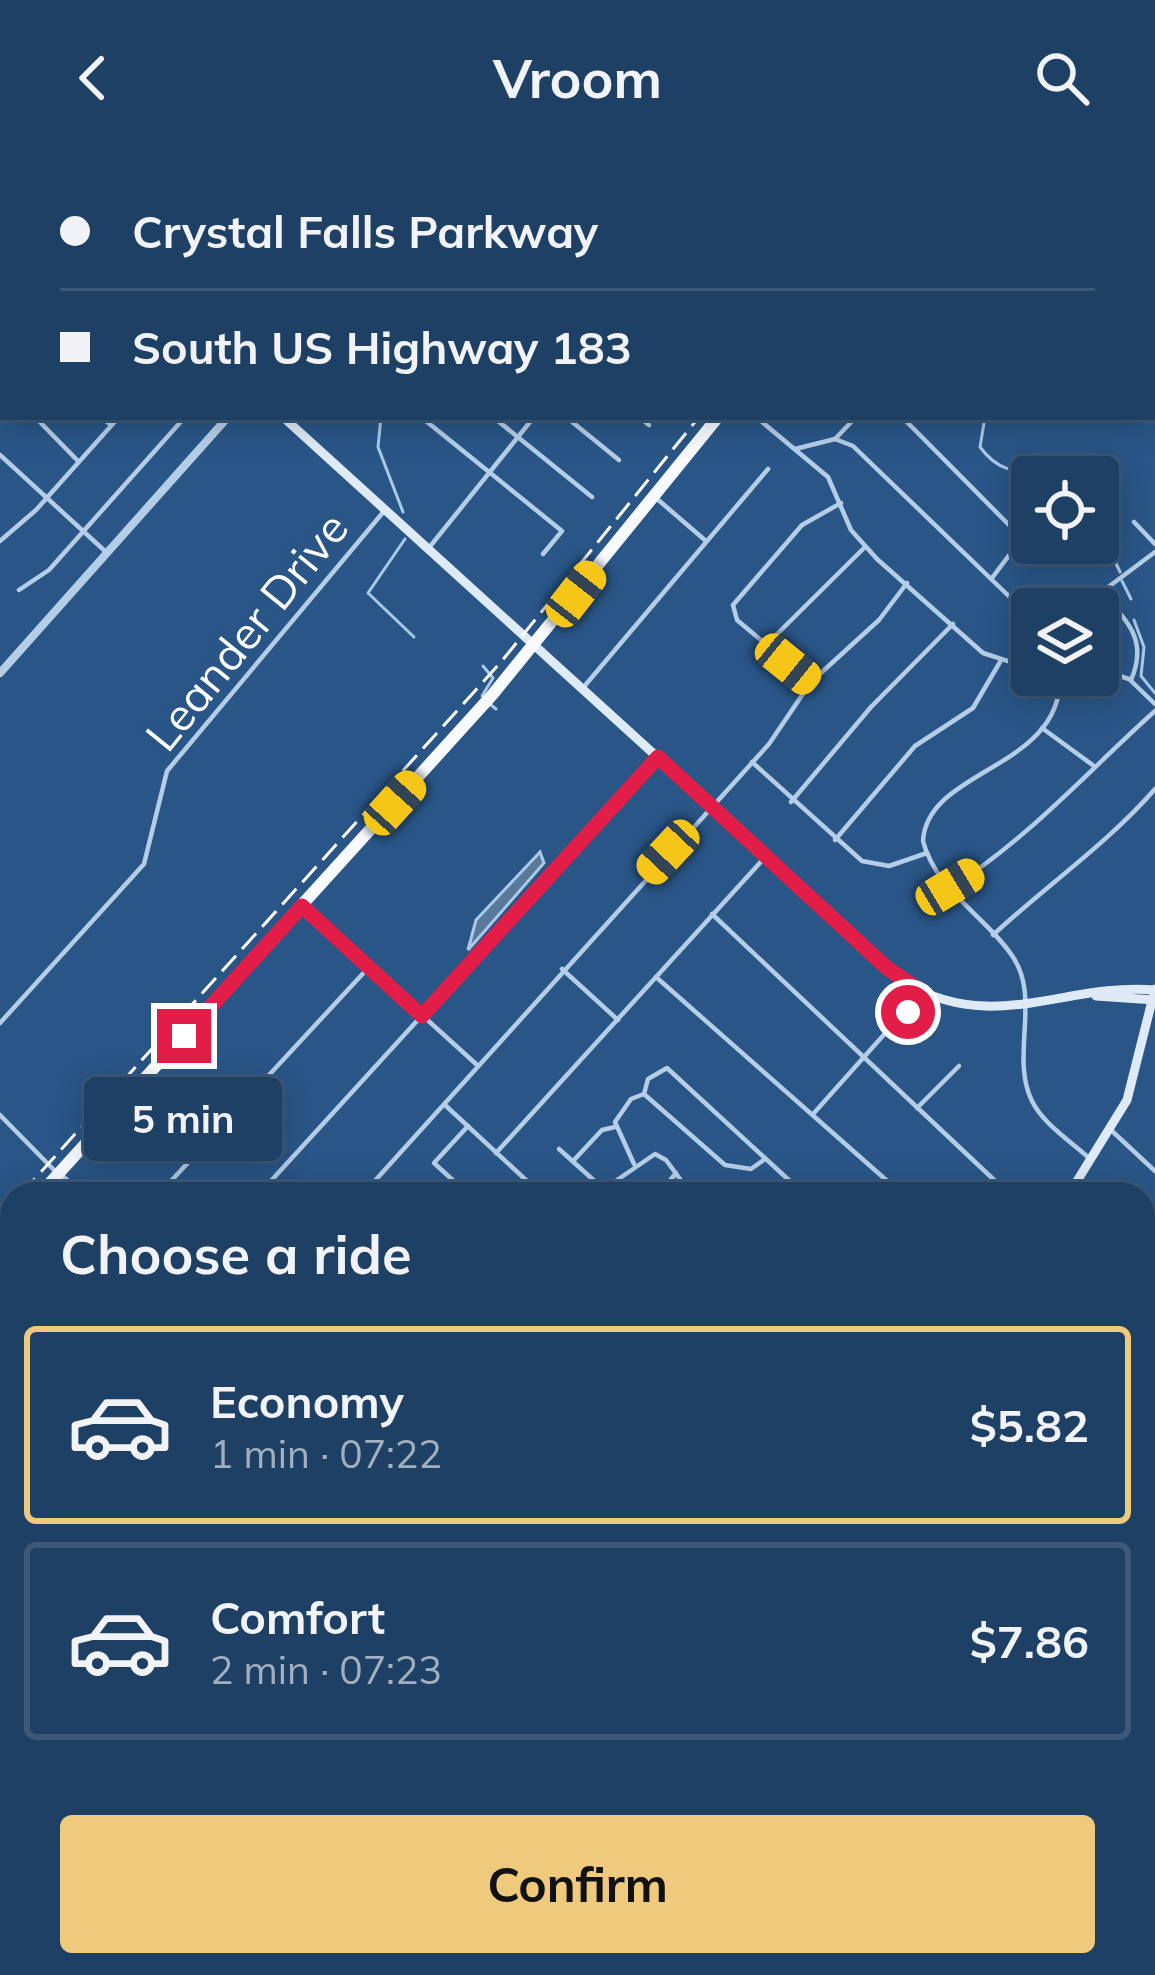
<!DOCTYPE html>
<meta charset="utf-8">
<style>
body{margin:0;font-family:Mulish,sans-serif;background:#2c4b6e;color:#f1f3f6;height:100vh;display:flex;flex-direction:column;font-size:45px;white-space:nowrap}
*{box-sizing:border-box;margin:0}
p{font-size:39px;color:#a1afbf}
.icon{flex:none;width:66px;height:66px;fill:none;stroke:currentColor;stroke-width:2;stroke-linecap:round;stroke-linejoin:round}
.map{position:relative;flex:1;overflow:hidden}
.side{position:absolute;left:0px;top:1026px;width:1155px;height:795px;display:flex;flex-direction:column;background:#1f4065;border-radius:36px 36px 0 0;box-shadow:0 6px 30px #0003,0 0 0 3px #3c5979}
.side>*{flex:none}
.banner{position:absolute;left:0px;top:0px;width:1155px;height:264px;box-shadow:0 6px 30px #0003,0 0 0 3px #3c5979;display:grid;align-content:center;height:264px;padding:0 60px;background:#1f4065}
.buttons{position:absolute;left:1011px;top:300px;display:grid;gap:24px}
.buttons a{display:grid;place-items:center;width:108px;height:108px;border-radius:12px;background:#1f4065;box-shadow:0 6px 30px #0003,0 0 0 3px #3c5979;font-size:60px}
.end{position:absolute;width:54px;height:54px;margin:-27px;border:15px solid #e11d48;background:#fff;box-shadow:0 0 0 6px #fff}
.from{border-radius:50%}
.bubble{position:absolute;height:84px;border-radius:12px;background:#1f4065;box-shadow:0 6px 30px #0003,0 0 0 3px #3c5979;font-size:39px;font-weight:700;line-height:84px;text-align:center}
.car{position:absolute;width:36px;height:72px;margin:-36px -18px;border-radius:15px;box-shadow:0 0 9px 3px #0007;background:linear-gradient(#f5c518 24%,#345 0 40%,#f5c518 0 76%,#345 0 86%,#f5c518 0)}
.banner b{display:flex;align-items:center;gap:42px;height:114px;font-size:45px}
.banner b+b{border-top:3px solid #3c5979}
.banner i{width:30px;height:30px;background:#f1f3f6}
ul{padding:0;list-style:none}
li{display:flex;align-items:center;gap:36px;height:198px;margin:0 24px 18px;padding:0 36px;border:6px solid #3c5979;border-radius:12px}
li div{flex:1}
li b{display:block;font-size:45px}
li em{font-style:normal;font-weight:700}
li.current{border-color:#efc97c}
li>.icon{width:108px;height:108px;stroke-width:1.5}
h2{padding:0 60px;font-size:54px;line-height:144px}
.button{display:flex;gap:24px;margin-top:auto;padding:24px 60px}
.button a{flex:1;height:138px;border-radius:12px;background:#efc97c;color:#111;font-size:48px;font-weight:700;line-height:138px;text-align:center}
header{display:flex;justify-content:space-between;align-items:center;height:156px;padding:0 60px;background:#1f4065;font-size:54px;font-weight:700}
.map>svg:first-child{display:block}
.green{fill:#3e70a3}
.water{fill:#5a799a;stroke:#aac9e8;stroke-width:3}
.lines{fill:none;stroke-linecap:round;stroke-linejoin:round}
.stream{stroke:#aac9e8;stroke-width:3}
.river{stroke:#5a799a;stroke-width:8}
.minor{stroke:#b5cee8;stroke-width:4.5}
.tertiary{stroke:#b5cee8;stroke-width:8}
.secondary{stroke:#dfeaf7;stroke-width:9}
.primary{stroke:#f7fafe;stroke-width:12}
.rail{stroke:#fff;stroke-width:3;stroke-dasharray:21 9;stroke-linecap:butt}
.route{stroke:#e11d48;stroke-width:15}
.labels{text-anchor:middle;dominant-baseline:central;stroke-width:12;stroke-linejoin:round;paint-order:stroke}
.street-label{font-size:45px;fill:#fff;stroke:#295687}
</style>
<header><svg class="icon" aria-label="back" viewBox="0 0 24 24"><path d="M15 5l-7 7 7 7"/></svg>Vroom<svg class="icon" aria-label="search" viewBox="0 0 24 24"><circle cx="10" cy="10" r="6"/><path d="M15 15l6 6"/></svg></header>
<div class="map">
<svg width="1155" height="1819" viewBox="0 0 1155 1819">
<rect width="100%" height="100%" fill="#295687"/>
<polygon class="green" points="598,1809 759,1809 750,1819 593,1819"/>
<polygon class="water" points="540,696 544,707 468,794 476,764"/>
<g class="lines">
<g class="stream">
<polyline points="274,0 276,3"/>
<polyline points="901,0 902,3"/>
<polyline points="26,3 28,0"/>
<polyline points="0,123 3,121"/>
<polyline points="381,261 378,291 403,356"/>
<path d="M985,261L980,291C1010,332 1039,304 1073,321"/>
<polyline points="1098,348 1105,355 1107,388 1120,416"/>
<polyline points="405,383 368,437 414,481"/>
<polyline points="1122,425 1131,443"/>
<polyline points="1134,464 1144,491 1141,520 1155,537"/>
<polyline points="482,540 493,522 483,510"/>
<polyline points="491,549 496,553"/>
<polyline points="637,1819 642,1809"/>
</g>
<polyline class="river" points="0,1127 12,1126"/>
<g class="minor">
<polyline points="420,0 420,3"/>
<polyline points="471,0 472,3"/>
<polyline points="566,0 570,3"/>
<polyline points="668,0 675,3"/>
<polyline points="763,0 767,3"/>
<polyline points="834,0 838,3"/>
<polyline points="12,3 14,0"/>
<polyline points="58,3 59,0"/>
<polyline points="200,3 203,0"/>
<polyline points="809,3 811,0"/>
<polyline points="1152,53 1155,50"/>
<polyline points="1152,95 1155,98"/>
<polyline points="1152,172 1155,175"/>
<polyline points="0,218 3,221"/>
<polyline points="35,261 77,304"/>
<polyline points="101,261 111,269"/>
<polyline points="334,261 336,263"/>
<polyline points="421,261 562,375 543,398"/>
<polyline points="493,261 592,341"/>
<polyline points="566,261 619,304"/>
<polyline points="639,261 649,269"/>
<polyline points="756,261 828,321 851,374 877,403 983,497 1032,513"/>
<polyline points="902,261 1015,375 1010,398 992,422"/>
<polyline points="835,283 856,261"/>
<polyline points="795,293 835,283 853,290 1016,447"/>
<polyline points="0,299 106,396"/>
<polyline points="656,342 706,385"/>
<polyline points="1134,366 1155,388"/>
<polyline points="0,385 36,354 119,261"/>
<polyline points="428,393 534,261"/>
<polyline points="19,434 49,414 185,261"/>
<path d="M1099,435C1126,463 1149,483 1131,524"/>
<polyline points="1079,453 1155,396"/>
<polyline points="767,488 865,391"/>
<polyline points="1098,513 1129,523 1155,548"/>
<path d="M1060,519C1063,614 927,612 923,685C936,735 986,760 1013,801C1041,843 1010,901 1032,945C1043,968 1072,986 1090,1003"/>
<polyline points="811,526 737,464 733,449 802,369 841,347"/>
<polyline points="582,533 768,313"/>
<polyline points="1042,572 1094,610"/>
<polyline points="752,606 862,705 889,710 927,697"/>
<polyline points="791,646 871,551 953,468"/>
<polyline points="835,684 915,590 973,552 1000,506"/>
<path d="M950,732C1027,684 1088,615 1155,555"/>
<polyline points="303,751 476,908"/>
<polyline points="712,758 1009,1038"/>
<path d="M993,779C1047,729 1107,688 1155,633"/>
<polyline points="562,813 618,864"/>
<polyline points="656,821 902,1038"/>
<polyline points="0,867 144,708 167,615 385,354"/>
<polyline points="644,938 648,923 667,912 804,1038"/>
<polyline points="445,949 541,1038"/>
<polyline points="917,952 959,910"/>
<polyline points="814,957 922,836"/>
<polyline points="0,959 55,1015"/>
<polyline points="468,970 434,1007 468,1038"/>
<polyline points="1112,975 1155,1015"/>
<polyline points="559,993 609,1038"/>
<polyline points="496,997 767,699"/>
<polyline points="574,1004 602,974 615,971"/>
<polyline points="634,1008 615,966 631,943 644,938 725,1009 751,1013 765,1003"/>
<polyline points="1079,1024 1098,1037"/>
<polyline points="604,1033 655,998 666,1004 691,1038"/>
<polyline points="159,1038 369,811"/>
<polyline points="259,1038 656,603"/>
<polyline points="363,1038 769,588 811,526 879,464 907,427"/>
<polyline points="659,1038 676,1017"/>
<polyline points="1143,1098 1155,1095"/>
<polyline points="1143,1152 1155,1145"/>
<polyline points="1143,1187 1144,1187"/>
<polyline points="1143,1250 1155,1261"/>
<polyline points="1143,1263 1155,1250"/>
<polyline points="0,1337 12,1323"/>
<polyline points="0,1349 12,1359"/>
<polyline points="1143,1388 1155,1394"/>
<polyline points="1143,1443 1155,1443"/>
<polyline points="1143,1506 1155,1506"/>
<polyline points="1143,1578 1155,1595"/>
<polyline points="0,1691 12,1691"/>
<polyline points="1143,1703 1155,1690"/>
<polyline points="1143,1747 1155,1758"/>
<polyline points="0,1769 12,1750"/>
<polyline points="429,1809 448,1819"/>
<polyline points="904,1809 914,1819"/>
<polyline points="1050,1809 1062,1819"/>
<polyline points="22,1819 31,1809"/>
<polyline points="87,1819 96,1809"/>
<polyline points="153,1819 162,1809"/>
<polyline points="222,1819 233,1809"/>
<polyline points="296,1819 307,1809"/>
<polyline points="458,1819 462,1809"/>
<polyline points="873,1819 882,1809"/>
</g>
<g class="tertiary">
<polyline points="0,517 228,261"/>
<polyline points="59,1019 80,1038"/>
<polyline points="0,1497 12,1506"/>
<polyline points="1143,1566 1155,1564"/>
<polyline points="349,1809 359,1819"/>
</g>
<g class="secondary">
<polyline points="0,6 3,9"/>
<polyline points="0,16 3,19"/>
<path d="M283,261L906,827C994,879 1067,826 1155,834"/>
<polyline points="1096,840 1155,844"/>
<polyline points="1069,1038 1127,944 1155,833"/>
<polyline points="587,1819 591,1809"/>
</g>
<g class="primary">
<polyline points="1096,3 1099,0"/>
<polyline points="40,1038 493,538 718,261"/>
<polyline points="0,1082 12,1069"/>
</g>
<g class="rail">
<polyline points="905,3 908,0"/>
<polyline points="21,1038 501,506 699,261"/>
<polyline points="0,1061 12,1047"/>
</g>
</g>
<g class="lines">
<polyline class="route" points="184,880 302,750 422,860 658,601 887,812 922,836 908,856"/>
</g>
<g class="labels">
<g class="street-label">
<text transform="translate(246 475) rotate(-51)">Leander Drive</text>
</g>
</g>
</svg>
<div class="buttons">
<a><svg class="icon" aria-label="locate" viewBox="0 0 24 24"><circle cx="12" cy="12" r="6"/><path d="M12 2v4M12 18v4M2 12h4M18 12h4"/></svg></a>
<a><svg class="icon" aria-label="layers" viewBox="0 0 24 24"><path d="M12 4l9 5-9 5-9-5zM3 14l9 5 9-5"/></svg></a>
</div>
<i class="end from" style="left:908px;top:856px"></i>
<i class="end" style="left:184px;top:880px"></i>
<div class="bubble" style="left:84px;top:921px;width:198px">5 min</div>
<i class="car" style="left:576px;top:438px;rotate:38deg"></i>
<i class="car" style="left:788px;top:508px;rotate:129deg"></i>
<i class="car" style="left:395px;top:647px;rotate:42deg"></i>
<i class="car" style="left:668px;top:696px;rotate:223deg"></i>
<i class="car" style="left:950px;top:731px;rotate:59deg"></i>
<div class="banner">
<b><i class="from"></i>Crystal Falls Parkway</b>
<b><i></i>South US Highway 183</b>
</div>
<section class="side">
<h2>Choose a ride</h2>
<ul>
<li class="current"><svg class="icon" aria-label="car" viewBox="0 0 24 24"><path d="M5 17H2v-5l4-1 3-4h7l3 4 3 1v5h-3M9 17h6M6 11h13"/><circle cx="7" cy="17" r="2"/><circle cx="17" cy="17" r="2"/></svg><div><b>Economy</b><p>1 min · 07:22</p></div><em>$5.82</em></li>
<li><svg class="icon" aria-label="car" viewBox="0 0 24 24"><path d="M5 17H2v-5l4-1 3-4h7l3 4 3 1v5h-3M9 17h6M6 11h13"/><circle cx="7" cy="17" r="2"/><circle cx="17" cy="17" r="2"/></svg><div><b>Comfort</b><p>2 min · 07:23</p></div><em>$7.86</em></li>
</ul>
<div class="button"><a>Confirm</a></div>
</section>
</div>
